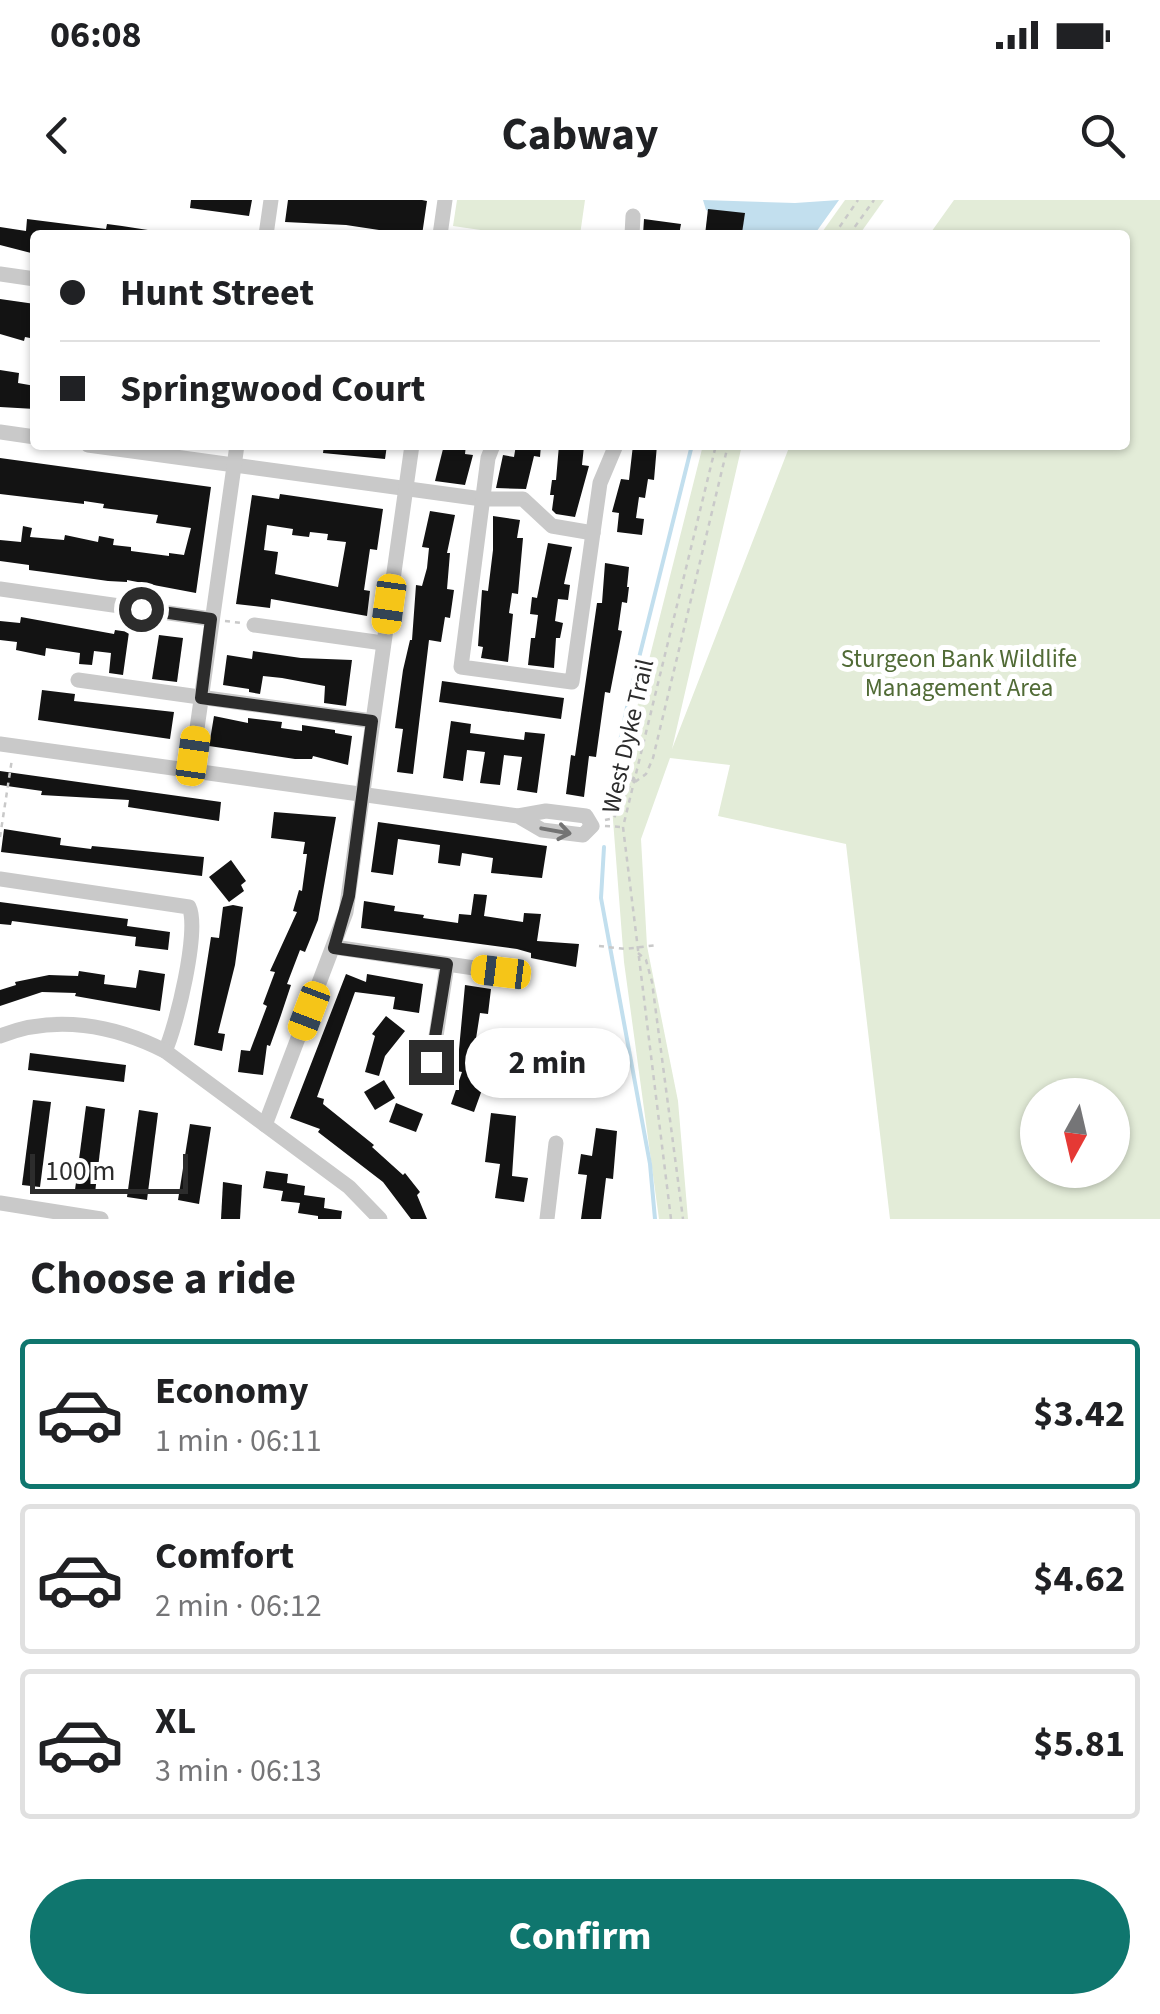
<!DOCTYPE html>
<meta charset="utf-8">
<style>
body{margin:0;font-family:"Source Sans 3",sans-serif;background:#f2f2f2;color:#202124;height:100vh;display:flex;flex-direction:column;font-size:38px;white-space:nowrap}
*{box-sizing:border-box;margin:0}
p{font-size:32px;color:#757577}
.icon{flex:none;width:55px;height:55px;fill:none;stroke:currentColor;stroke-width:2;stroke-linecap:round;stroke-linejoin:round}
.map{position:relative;height:1019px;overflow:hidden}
.drawer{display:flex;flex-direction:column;background:#fff;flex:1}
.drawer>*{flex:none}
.banner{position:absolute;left:30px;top:30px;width:1100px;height:220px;border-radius:10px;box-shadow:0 2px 8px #0004;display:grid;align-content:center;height:220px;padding:0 30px;background:#fff}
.needle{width:65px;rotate:188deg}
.buttons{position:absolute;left:1020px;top:878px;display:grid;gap:20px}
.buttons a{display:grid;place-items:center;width:110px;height:110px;border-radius:50%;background:#fff;box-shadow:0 2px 8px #0004;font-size:50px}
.scale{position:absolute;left:30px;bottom:25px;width:158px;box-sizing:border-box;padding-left:10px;border:5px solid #2c2c2c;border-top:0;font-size:28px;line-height:35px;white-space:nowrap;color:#2c2c2c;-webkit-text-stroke:8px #fff;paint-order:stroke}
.end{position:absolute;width:45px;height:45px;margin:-22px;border:12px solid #2c2c2c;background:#fff;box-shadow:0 0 0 5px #fff}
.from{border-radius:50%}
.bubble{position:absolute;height:70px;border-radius:35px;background:#fff;box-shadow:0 2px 8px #0004;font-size:32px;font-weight:700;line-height:70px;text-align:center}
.car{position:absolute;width:30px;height:60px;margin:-30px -15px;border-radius:12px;box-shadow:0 0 8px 2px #0007;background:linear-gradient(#f5c518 24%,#345 0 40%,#f5c518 0 76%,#345 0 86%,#f5c518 0)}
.banner b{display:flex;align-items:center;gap:35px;height:95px;font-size:38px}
.banner b+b{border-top:2px solid #e0e0e0}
.banner i{width:25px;height:25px;background:#202124}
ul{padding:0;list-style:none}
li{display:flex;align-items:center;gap:30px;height:150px;margin:0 20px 15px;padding:0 10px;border:5px solid #e0e0e0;border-radius:10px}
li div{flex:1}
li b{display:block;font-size:38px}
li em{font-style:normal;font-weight:700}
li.active{border-color:#0f766e}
li>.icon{width:90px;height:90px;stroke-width:1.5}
h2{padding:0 30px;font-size:45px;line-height:120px}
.primary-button{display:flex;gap:20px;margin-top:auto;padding:20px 30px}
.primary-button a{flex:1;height:115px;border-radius:60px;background:#0f766e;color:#fff;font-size:40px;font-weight:700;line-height:115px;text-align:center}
.status{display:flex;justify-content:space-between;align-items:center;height:70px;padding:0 50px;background:#fff;direction:ltr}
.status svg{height:28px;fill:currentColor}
header{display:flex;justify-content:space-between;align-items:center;height:130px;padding:0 30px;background:#fff;font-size:45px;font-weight:700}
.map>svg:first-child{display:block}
.green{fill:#e3ecd8;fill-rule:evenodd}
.water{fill:#c2dfee}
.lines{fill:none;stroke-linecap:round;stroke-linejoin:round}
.stream{stroke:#c2dfee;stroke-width:4}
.building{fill:#131313;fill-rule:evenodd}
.path{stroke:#c9c9c9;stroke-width:2.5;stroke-dasharray:5 5;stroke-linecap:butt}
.minor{stroke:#c9c9c9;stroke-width:15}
.oneway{stroke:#737373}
.route{stroke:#2c2c2c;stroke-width:12}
.labels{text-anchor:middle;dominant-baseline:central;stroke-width:10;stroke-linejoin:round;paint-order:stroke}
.park-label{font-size:25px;fill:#516b36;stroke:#fff}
.street-label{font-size:25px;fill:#2c2c2c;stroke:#fff}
</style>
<div class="status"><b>06:08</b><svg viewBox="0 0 49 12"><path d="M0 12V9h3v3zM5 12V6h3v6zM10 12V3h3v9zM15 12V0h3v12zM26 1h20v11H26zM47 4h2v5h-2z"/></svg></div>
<header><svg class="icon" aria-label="back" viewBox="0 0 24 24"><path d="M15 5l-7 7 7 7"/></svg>Cabway<svg class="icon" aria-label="search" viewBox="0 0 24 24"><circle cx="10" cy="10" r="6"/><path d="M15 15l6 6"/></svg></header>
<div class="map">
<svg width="1160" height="1019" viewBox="0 0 1160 1019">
<rect width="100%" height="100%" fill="#fff"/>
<g class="green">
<polygon points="457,0 585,0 580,35 515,35 453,26"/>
<polygon points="845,0 884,0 859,35 820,35"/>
<path d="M954,0H1160V1019H890L846,644L718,616L730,565L670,558L641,639L647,746L678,901L688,1019H659L624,762L612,607L703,245H742L672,549L790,245H1125V35H929ZM1112,895V970H1038V895Z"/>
</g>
<polygon class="water" points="703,0 795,3 839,0 814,35 748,35 706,10"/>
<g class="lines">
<g class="stream">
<polyline points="606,609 629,498 692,245"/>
<polyline points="604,647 601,698 650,964 655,1019"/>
</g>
</g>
<g class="building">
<polygon points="191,0 252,0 249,16 190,8"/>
<polygon points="288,0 422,0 427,1 422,35 386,35 379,34 379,30 346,25 285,22"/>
<polygon points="708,9 745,13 742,33 705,35"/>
<polygon points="27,19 106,29 107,24 122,26 148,30 148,35 35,35 35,54 0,45 0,27 26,31"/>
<polygon points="644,19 681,24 679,35 643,35"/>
<polygon points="0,99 35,104 35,139 25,137 24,141 0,134"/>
<polygon points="0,170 19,173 18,183 35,186 35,209 0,207"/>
<polygon points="324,245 387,245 385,259 323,253"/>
<polygon points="444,245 466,245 465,254 473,255 465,285 435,281"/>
<polygon points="516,245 541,245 540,257 534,256 526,289 496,288 503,255 514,257"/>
<polygon points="559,245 584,246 582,265 589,266 575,317 556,314 552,310 554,295 550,295 552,280 556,280"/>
<polygon points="633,245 657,245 654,280 648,279 645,298 639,297 636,318 644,319 642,335 617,332 619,313 612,312 621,279 629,280"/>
<polygon points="0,258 211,287 196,393 127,380 127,382 108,381 44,372 29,370 29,365 0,361 0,340 21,342 23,326 32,328 30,337 64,340 65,335 98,342 99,336 114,339 113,345 131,347 131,351 169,356 169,353 184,355 191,328 156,323 158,315 103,308 104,304 84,301 84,304 0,294"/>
<path d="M280,294L383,309L377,350L370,349L364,390L370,391L367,416L271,399L270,408L236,404L252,295L279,299ZM267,325L293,329L292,335L309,337L310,332L328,334L327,340L346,342L338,387L275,374L278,352L264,350Z"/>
<polygon points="430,311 455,315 447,353 450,353 447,389 454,390 450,418 445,417 441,442 429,440 413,574 397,572 403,529 395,528 403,470 410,440 412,440 416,385 422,386 427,368 429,348 422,347"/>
<polygon points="493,316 520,320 517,338 523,338 518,394 512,393 509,413 513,414 508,462 481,458 483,447 478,446 482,390 488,391 493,350"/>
<polygon points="548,343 572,347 564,384 570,385 568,400 558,399 555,421 563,423 560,438 556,438 554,468 528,465 531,438 535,438 538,415 530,414 532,397 537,398"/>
<polygon points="605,363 629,367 627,387 629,387 627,403 622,402 618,430 622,431 610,493 605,492 596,557 589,556 584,597 566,594 571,555 575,556 597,403 602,403"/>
<polygon points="21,417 114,434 115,430 129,432 123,475 109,473 111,453 94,451 92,465 79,464 80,453 46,448 45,456 16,450 17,442 0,440 0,421 20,423"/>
<polygon points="159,435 183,438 177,482 152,479"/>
<polygon points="253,451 301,458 352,460 346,506 324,503 325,486 282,478 263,476 260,494 249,492 249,489 223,485 227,455 252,459"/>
<polygon points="442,481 564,498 561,519 439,502"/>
<polygon points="42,490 75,494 74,501 174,512 170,539 38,520"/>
<polygon points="214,516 248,523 248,518 282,522 281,528 302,531 302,525 335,530 335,533 352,536 348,565 313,556 312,559 295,559 209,546"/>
<polygon points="451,521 471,524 470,533 524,540 525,532 545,534 537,593 517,590 522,557 504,555 500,585 480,583 485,552 467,550 463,581 443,578"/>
<polygon points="0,571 221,602 219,621 128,607 129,600 41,595 42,591 0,585"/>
<polygon points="274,612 336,617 318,720 305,752 300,750 287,784 291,785 280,818 270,846 267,845 263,875 238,872 241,850 250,851 267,806 263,804 275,772 270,771 297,712 293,711 299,690 302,691 307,654 303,654 305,642 271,638"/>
<polygon points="378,622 547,646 542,678 491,673 493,658 462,653 460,666 438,663 440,645 398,639 393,675 371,672"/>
<polygon points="4,629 61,638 60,645 91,649 92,646 204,657 202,676 1,652"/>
<polygon points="231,660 246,681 241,685 244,691 229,702 209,677"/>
<polygon points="474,694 487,695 484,716 523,722 524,713 541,714 537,741 579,744 576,767 531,758 531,753 517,749 361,728 364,701 395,706 394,711 424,715 423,718 458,723 459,714 471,715"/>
<polygon points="0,702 128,719 127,726 170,732 168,750 135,746 136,737 12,721 11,725 0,724"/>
<polygon points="233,705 243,707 235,765 218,833 225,834 222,851 194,845 211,737 219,738 223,707"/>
<polygon points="139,770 165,774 160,811 75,796 76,793 42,792 0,806 0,790 16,785 15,782 49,775 78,776 79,771 105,775 104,784 136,788"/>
<polygon points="346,774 366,782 367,774 423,784 419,813 393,809 395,797 355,792 317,897 324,899 323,904 374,945 372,947 403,975 405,973 420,992 417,995 427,1019 411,1019 383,982 318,932 320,929 290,918"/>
<polygon points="465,785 491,789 488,814 480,813 475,845 481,846 476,884 483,887 474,912 451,904 462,872 457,871"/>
<polygon points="386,816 405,831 385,856 379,876 365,872 375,836 372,834"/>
<polygon points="30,853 126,865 124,882 28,870"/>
<polygon points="384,880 395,898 375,910 364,892"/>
<polygon points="33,900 51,902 40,987 22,985"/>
<polygon points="396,903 423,914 416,932 389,922"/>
<polygon points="86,906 105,909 95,993 75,990"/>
<polygon points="139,910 158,913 147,1000 127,997"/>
<polygon points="491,913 516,916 512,976 528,978 524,1002 495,998 500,964 485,962"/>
<polygon points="190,924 211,927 199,1004 178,1000"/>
<polygon points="596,928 617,931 613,979 606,978 601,1019 581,1019 587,975 578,974 581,954 592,956"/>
<polygon points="266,971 288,974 287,983 305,986 304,995 325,998 324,1008 342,1011 341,1019 318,1019 318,1016 298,1013 300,1003 281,1001 283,991 263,988"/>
<polygon points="223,982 242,985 240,1019 221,1019"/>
</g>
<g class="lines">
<g class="path">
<polyline points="834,35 858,0"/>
<polyline points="849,35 874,0"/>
<polyline points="225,421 242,423"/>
<polyline points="635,582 646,574 653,558 728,245"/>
<polyline points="605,620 614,618 635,575"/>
<polyline points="605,626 622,627"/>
<polyline points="0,637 12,559"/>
<polyline points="599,746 625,749 657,745"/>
<polyline points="638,753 646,760 652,782 683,1019"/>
<polyline points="671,1019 623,627 716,245"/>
</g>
<g class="minor">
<polyline points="266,35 271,0"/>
<polyline points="440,35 445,0"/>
<polyline points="632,35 633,16"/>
<polyline points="0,74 35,79"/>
<polyline points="0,232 35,237"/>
<polyline points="88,245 482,299 523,299 552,326 593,333"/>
<polyline points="493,245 488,258 461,467 572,482 600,283 616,245"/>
<polyline points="0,389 211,419"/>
<polyline points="254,425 383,443"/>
<polyline points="78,480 372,521"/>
<polyline points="0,544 518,616 546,611 586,616 592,626 583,635 542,630 518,616"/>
<polyline points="191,571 237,245"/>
<path d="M0,679L189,707C200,730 176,828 165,851"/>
<polyline points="334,747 501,772"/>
<path d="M0,836C55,814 114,825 165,851L349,987L380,1019"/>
<polyline points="424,871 434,849 447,765"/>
<polyline points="265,925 346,712 412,245"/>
<polyline points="0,1003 101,1019"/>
<polyline points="547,1019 556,943"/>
</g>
</g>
<defs><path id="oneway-shaft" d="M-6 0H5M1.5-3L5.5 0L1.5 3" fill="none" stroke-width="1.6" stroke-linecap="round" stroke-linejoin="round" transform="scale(2.5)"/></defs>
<use class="oneway" href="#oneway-shaft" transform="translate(556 631) rotate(10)"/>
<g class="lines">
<polyline class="route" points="141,409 211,419 201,498 372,521 349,696 334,748 447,764 431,862"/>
</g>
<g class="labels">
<g class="park-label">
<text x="959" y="459">Sturgeon Bank Wildlife<tspan x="959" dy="29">Management Area</tspan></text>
</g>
<g class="street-label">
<text transform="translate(628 536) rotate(-77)">West Dyke Trail</text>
</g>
</g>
</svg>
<div class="buttons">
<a><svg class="needle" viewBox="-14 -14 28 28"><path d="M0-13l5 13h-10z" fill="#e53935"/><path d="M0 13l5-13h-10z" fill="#757577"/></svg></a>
</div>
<div class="scale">100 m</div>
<i class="end from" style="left:141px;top:409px"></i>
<i class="end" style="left:431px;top:862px"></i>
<div class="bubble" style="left:465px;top:828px;width:165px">2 min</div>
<i class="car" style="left:389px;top:404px;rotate:188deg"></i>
<i class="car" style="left:193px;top:556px;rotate:8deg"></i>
<i class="car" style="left:501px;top:772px;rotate:277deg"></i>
<i class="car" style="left:309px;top:811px;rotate:201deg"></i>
<div class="banner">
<b><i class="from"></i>Hunt Street</b>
<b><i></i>Springwood Court</b>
</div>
</div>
<section class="drawer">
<h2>Choose a ride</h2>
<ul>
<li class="active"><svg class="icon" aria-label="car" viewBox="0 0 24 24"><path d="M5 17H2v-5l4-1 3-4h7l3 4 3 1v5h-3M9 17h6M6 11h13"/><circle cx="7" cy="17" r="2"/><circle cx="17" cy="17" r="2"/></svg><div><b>Economy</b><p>1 min · 06:11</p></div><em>$3.42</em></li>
<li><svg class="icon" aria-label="car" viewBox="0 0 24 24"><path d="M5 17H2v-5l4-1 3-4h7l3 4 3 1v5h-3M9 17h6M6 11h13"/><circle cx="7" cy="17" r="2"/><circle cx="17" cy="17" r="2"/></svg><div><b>Comfort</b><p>2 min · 06:12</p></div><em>$4.62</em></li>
<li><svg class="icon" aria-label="car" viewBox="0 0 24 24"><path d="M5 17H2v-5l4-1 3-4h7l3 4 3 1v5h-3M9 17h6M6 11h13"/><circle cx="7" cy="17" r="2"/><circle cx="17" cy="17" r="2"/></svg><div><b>XL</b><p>3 min · 06:13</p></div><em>$5.81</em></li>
</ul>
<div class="primary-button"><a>Confirm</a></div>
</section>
